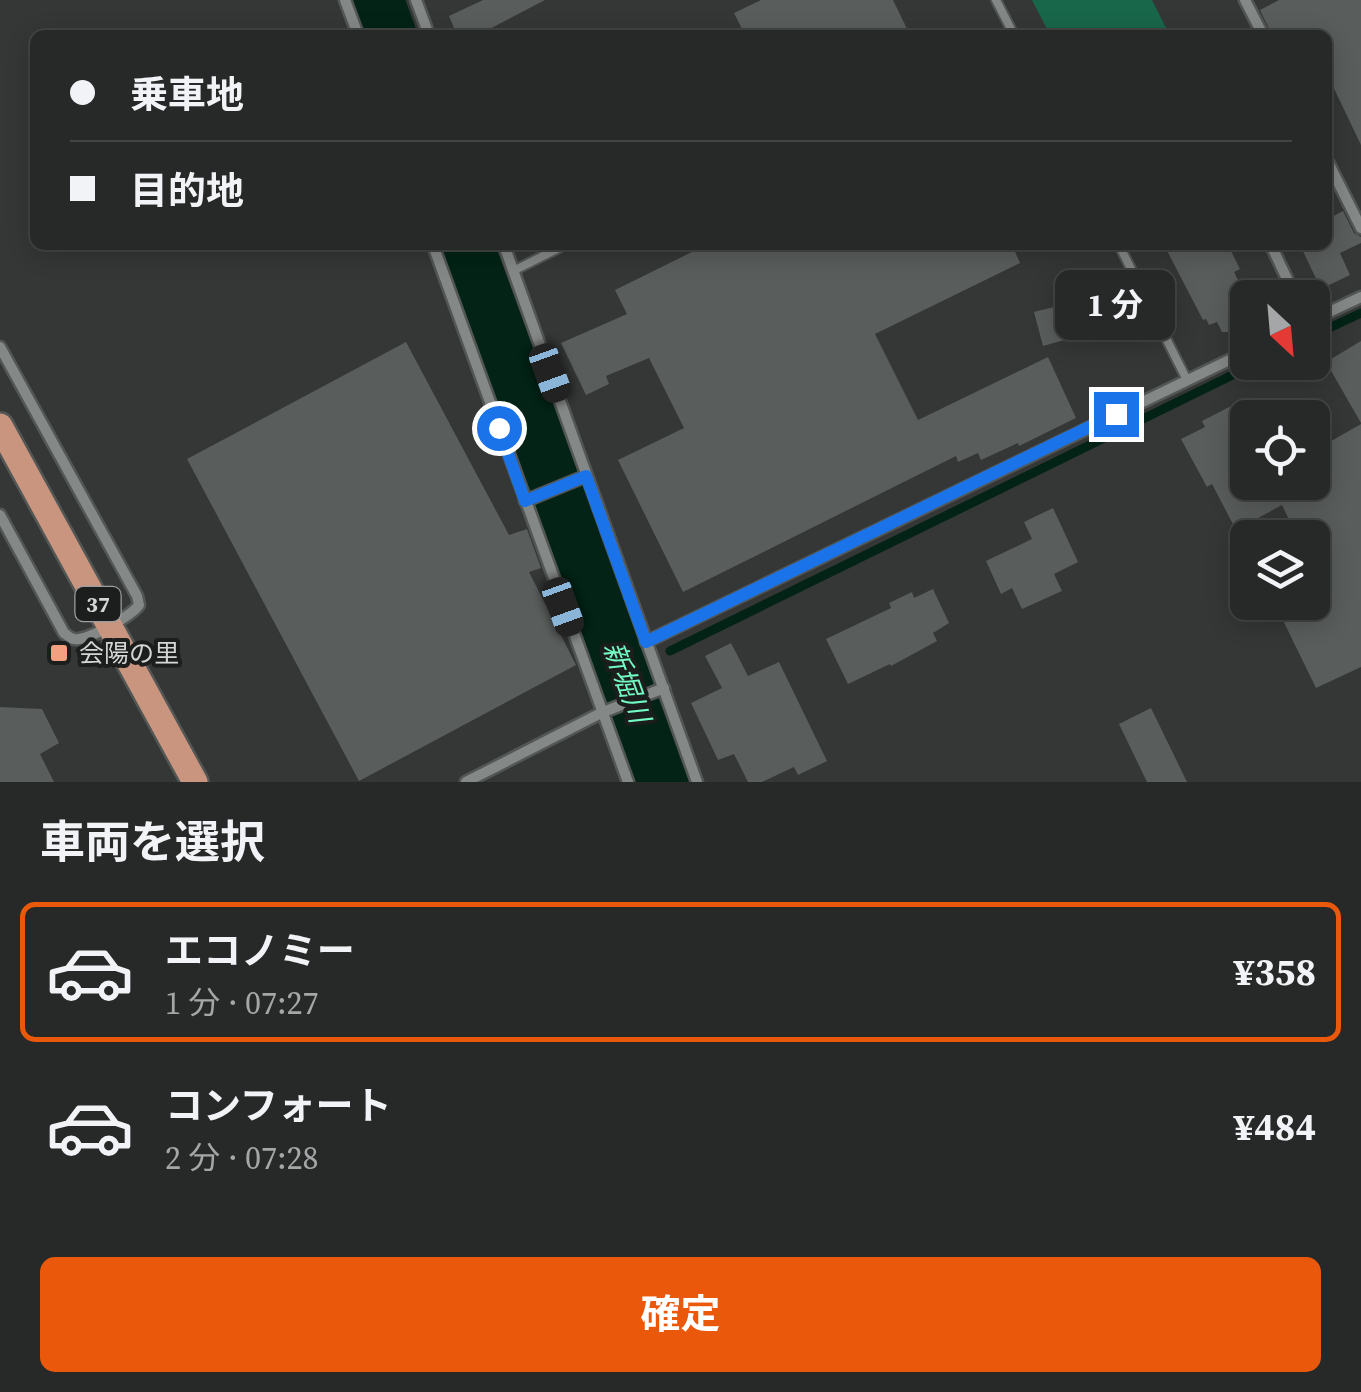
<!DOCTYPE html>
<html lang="ja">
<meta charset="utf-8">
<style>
body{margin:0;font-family:"Source Serif 4","Noto Sans JP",serif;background:#2f3130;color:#f1f3f6;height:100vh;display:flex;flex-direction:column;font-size:38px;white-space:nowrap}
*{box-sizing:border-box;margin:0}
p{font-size:32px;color:#a4a6a8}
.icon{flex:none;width:55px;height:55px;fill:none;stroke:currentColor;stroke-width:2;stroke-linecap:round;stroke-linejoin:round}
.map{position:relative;height:782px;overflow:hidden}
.details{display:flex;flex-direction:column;background:#272928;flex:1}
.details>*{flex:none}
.banner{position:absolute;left:30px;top:30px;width:1302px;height:220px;border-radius:15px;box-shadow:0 5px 25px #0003,0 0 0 2px #434545;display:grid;align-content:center;height:220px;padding:0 40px;background:#272928}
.needle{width:65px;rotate:154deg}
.buttons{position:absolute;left:1230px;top:280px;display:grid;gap:20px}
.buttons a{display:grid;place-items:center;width:100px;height:100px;border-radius:15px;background:#272928;box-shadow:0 5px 25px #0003,0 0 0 2px #434545;font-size:50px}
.end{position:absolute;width:45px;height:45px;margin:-22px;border:12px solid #1a73e8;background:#fff;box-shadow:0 0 0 5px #fff}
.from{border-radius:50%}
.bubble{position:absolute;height:70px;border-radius:15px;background:#272928;box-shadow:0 5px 25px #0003,0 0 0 2px #434545;font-size:32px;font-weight:700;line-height:70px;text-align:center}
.car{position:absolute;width:30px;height:60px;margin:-30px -15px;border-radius:12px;box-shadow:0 0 8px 2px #0007;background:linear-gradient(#222 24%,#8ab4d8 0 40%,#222 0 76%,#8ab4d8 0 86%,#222 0)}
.banner b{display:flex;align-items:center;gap:35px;height:95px;font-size:38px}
.banner b+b{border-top:2px solid #434545}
.banner i{width:25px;height:25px;background:#f1f3f6}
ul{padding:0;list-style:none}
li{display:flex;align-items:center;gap:30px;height:140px;margin:0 20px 15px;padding:0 20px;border:5px solid transparent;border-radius:15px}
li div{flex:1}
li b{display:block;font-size:38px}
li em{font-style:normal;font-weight:700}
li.selected{border-color:#ea580c}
li>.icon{width:90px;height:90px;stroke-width:1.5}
h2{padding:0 40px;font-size:45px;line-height:120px}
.action{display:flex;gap:20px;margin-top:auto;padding:20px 40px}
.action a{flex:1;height:115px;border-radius:15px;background:#ea580c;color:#fff;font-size:40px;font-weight:700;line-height:115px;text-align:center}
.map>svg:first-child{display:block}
.green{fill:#19674b}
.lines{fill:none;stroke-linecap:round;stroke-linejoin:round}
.stream{stroke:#022316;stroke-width:9}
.river{stroke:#022316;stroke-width:55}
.building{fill:#595d5b}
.service-casing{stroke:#525654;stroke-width:12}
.minor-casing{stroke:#525654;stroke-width:15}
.primary-casing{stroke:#525654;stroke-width:30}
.service{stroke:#848886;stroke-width:8}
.minor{stroke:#848886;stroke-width:10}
.primary{stroke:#ca957f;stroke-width:25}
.route{stroke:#1a73e8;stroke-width:12}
.poi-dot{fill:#f2a080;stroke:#1c1e1d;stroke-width:4}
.labels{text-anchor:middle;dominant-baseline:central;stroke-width:8;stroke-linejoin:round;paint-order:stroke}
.shield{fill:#1c1e1d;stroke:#9d9f9e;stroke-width:2.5}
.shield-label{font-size:22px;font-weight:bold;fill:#d4d6d5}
.poi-label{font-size:25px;fill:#d4d6d5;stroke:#1c1e1d;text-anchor:start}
.water-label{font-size:28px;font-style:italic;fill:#71fac2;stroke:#1c1e1d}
</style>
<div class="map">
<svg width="1361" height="782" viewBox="0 0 1361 782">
<rect width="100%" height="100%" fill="#343735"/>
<polygon class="green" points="1032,0 1152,0 1169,34 1050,35"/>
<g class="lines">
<g class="stream">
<polyline points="1312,336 1361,313"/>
<polyline points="670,651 1259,362"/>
</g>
<g class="river">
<polyline points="376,0 389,35"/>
<polyline points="466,245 664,782"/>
</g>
</g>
<g class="building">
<polygon points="483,0 545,0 478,35 457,35 449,16"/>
<polygon points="761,0 893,0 910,35 745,35 734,13"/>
<polygon points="1279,0 1361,0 1361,145 1328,76 1328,35 1272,35 1260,10"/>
<polygon points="1343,211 1354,233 1361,237 1361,243 1340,253 1350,275 1321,289 1300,245 1328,245 1328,219"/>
<polygon points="706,245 1012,245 1020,263 875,334 918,420 1048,357 1076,418 1019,446 1018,443 981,460 978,453 958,462 956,456 683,592 618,460 684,428 649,358 606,376 609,384 586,395 561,343 627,314 615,290"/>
<polygon points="1164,245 1228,245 1240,269 1234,272 1248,300 1248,312 1239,316 1244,326 1232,332 1222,332 1217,322 1209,325 1206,319 1203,320"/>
<polygon points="1058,306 1068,339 1043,346 1034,312"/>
<polygon points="1361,341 1361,423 1326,362"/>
<polygon points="406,342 509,535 527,529 541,568 529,572 576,665 359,781 187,459"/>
<polygon points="1239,402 1248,418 1248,482 1312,482 1312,452 1361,424 1361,667 1316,688 1274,602 1312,602 1312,538 1298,538 1282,505 1236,530 1212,484 1207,487 1181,439 1205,427 1202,421"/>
<polygon points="1053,508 1078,562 1054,574 1062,591 1022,609 1012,588 1001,594 986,561 1032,539 1024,522"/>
<polygon points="933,589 949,623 933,633 937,641 891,666 890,664 848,684 826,639 891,608 889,603 912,592 914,598"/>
<polygon points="731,643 748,676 779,662 827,761 798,775 794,767 762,782 748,782 734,754 718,760 691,703 722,688 705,656"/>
<polygon points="0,707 42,709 59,743 40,754 54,782 0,782"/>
<polygon points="1151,708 1187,782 1147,782 1119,724"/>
</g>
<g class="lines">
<defs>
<g id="service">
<polyline points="996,0 1014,35"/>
<polyline points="1119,245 1187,380"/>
<polyline points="513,271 565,245"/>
</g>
<g id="minor">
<polyline points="345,0 358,35"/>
<polyline points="416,0 429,35"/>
<polyline points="1245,0 1263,35"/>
<polyline points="1328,162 1361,228"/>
<polyline points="433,245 628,782"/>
<polyline points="504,245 697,782"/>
<polyline points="1271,245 1296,298"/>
<polyline points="1312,320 1361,297"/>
<path d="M0,347L137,596L139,605C131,616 93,637 79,639C71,640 70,637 64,633L0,515"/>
<polyline points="525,501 586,476"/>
<polyline points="646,642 1248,351"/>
<polyline points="466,782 601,713 664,688"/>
</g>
<polyline id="primary" points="0,426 195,782"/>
</defs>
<use href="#service" class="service-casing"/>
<use href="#minor" class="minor-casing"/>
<use href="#primary" class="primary-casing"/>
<use href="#service" class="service"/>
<use href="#minor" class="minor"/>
<use href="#primary" class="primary"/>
</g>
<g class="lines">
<polyline class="route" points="499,428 525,501 586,476 646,642 1116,414"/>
</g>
<rect class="poi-dot" x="49" y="643" width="20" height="20" rx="5"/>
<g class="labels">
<rect class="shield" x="75.5" y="587" width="45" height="34" rx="8"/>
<g class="shield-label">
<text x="98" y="604">37</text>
</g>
<g class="poi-label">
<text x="79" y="653">会陽の里</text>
</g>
<g class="water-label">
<text transform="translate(627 682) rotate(70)">新堀川</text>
</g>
</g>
</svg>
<div class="buttons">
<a><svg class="needle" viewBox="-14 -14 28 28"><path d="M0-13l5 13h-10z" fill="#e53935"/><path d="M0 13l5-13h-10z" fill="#a4a6a8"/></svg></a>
<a><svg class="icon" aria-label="locate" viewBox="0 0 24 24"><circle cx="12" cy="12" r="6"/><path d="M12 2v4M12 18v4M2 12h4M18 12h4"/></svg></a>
<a><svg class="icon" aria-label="layers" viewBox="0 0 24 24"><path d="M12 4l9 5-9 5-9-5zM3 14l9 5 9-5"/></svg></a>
</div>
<i class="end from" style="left:499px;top:428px"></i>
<i class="end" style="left:1116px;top:414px"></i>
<div class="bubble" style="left:1055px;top:270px;width:120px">1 分</div>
<i class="car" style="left:550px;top:373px;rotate:160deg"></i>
<i class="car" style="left:563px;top:607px;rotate:160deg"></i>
<div class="banner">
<b><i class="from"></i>乗車地</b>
<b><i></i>目的地</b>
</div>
</div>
<section class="details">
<h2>車両を選択</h2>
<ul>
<li class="selected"><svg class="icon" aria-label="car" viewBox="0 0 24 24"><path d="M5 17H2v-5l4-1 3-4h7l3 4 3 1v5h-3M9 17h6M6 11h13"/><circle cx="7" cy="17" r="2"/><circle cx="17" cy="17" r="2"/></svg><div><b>エコノミー</b><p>1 分 · 07:27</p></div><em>¥358</em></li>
<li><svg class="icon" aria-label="car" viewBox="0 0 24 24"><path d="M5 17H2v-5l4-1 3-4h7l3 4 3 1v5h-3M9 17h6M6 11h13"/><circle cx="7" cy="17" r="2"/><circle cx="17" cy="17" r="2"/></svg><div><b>コンフォート</b><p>2 分 · 07:28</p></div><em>¥484</em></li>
</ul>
<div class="action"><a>確定</a></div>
</section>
